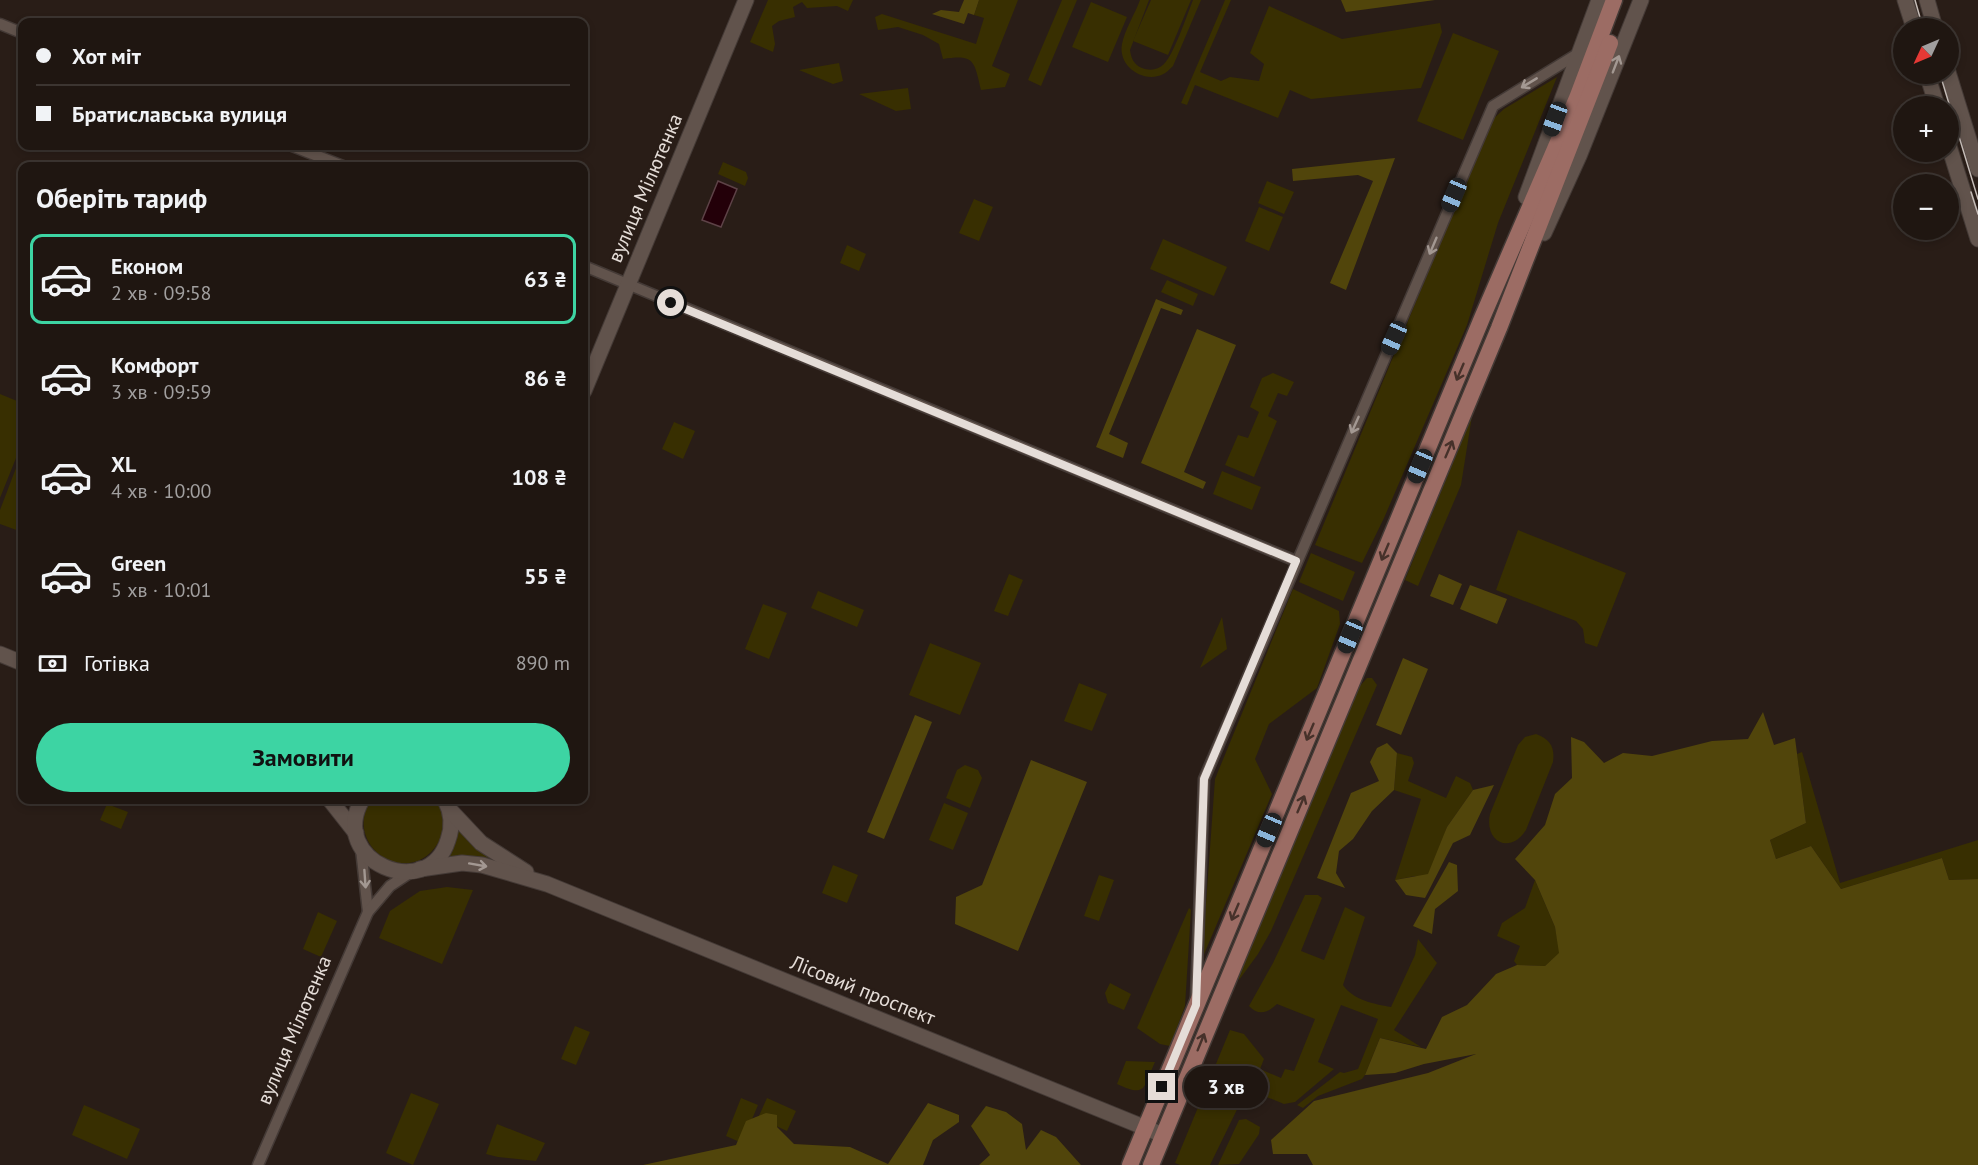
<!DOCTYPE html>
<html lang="uk">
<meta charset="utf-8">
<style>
body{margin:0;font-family:"PT Sans",sans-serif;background:#271f1a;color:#f1f3f6;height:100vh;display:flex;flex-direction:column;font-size:22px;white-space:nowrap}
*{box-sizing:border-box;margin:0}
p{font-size:20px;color:#a19f9f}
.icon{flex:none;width:33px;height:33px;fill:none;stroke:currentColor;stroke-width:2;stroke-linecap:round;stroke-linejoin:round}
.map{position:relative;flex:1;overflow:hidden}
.drawer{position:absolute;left:18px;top:162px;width:570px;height:642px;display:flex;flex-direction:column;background:#1f1611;border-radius:12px;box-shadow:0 3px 9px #0003,0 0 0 2px #3c3531}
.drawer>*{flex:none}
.banner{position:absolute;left:18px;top:18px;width:570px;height:132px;border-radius:12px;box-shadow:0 3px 9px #0003,0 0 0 2px #3c3531;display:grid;align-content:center;height:132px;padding:0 18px;background:#1f1611}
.needle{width:39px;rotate:226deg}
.tools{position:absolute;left:1893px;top:18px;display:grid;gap:12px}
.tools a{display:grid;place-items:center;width:66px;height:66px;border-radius:50%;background:#1f1611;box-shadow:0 3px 9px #0003,0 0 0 2px #3c3531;font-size:30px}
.end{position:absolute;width:27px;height:27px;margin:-14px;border:8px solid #e5ddd8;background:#111;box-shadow:0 0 0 3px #111}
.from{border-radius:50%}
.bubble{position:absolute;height:42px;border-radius:21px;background:#1f1611;box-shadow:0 3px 9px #0003,0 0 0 2px #3c3531;font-size:20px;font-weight:800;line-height:42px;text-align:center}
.car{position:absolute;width:18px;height:36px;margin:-18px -9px;border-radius:8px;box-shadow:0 0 4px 2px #0007;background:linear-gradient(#222 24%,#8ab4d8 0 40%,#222 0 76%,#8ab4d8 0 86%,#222 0)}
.banner b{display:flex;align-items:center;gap:21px;height:57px;font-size:22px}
.banner b+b{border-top:2px solid #3c3531}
.banner i{width:15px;height:15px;background:#f1f3f6}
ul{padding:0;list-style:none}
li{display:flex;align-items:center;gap:18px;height:90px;margin:0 12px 9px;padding:0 6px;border:3px solid transparent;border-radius:12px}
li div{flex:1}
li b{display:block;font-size:22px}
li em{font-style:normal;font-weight:800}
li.selected{border-color:#3dd4a3}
li>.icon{width:54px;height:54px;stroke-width:1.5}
h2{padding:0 18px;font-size:27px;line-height:72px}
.pay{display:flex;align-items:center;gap:15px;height:66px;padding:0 18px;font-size:22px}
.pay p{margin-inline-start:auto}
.primary-button{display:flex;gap:12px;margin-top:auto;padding:12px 18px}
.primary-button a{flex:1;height:69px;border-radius:36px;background:#3dd4a3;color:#111;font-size:24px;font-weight:800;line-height:69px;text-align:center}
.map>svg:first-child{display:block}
.green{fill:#382f01}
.forest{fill:#51450b}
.water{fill:#230009;stroke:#5d4247;stroke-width:1.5}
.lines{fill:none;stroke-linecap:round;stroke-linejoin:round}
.street-casing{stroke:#443a36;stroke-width:13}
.secondary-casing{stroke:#443a36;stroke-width:17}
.primary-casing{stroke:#443a36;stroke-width:19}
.street{stroke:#61534c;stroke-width:10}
.secondary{stroke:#61534c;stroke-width:15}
.primary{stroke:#9c6c64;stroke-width:16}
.tram{stroke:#c5bcb7;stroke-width:1.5}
.oneway{stroke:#a39892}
.oneway2{stroke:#46312a}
.route{stroke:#e5ddd8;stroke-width:8}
.labels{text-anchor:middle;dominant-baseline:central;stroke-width:4.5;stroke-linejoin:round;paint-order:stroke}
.street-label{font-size:20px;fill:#e5ddd8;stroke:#291d17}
</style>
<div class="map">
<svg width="1978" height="1165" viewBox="0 0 1978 1165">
<rect width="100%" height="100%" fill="#291d17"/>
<g class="green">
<polygon points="768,0 853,0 848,11 837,6 807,8 802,2 793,7 795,17 779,21 772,26 775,44 773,52 750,42"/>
<path d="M979,0H1018L992,66L1010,74L1005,87L981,90C974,61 975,54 943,59L939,44L923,35L898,27L878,30L875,17L882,14L976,44L984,18L974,15Z"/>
<polygon points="1062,0 1077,0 1041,86 1028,80"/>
<path d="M1140,0H1149L1130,50C1131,58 1134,65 1142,68C1150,71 1158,70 1164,64C1174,54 1187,15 1193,0H1201L1173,66C1169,70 1164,75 1158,76C1139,81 1118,64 1122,44C1125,29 1135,14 1140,0Z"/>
<polygon points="1151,0 1191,0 1168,55 1133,41"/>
<polygon points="1225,0 1231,0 1200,72 1221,81 1230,77 1259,81 1264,64 1250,53 1269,6 1342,39 1440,23 1442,32 1421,88 1311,99 1290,90 1278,118 1195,85 1187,105 1181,103"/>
<polygon points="1091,2 1127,17 1108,62 1072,47"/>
<polygon points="1453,33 1499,51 1463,140 1417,121"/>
<polygon points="839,63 843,81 833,84 799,70"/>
<polygon points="1557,77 1498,223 1467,325 1384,518 1362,563 1315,545 1491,121 1504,109"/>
<polygon points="908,88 911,109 896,111 859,94"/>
<polygon points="723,162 746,172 748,178 745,186 718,174"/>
<polygon points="1267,181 1294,192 1284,214 1258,203"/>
<polygon points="974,199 993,207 979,241 959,233"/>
<polygon points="1259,207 1283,217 1269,251 1245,241"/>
<polygon points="1163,239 1227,267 1214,296 1150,269"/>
<polygon points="847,245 866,254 859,271 840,263"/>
<polygon points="1167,280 1198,294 1193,306 1161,292"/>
<polygon points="1273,373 1294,382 1287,396 1278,393 1268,416 1277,421 1254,477 1225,465 1238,435 1248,438 1259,412 1250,407 1262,378"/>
<polygon points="0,394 22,403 22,443 0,498"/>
<polygon points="1472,416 1461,485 1418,586 1405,580"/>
<polygon points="674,422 695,431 683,459 662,449"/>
<polygon points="16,468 22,471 22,532 0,524 0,510"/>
<polygon points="1222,471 1261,487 1252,510 1213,494"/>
<polygon points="1518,530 1626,573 1597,647 1585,643 1583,629 1576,621 1496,590"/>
<polygon points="1311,553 1355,572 1343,601 1299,582"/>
<polygon points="1009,574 1023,580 1008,616 994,611"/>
<polygon points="1293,589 1339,611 1340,624 1317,688 1269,724 1255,759 1272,794 1202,959 1215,779"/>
<polygon points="818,591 864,610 857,627 811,608"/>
<polygon points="763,604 787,613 769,659 745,649"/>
<polygon points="1222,617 1227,649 1200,668"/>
<polygon points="930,643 981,663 960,715 909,695"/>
<polygon points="1367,678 1372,678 1377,685 1271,931 1258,954 1239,980 1240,964 1359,687"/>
<polygon points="1079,683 1107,694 1092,731 1064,721"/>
<path d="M1536,734C1550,739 1555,747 1553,762L1526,830C1510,855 1484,842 1490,814L1518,745L1525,737Z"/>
<polygon points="1802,752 1840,883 1978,840 1978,879 1949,880 1942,858 1841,889 1811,846 1776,859 1770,840 1806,823 1797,754"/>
<polygon points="1397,753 1412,757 1414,763 1408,781 1446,798 1456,776 1470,783 1473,790 1447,827 1429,882 1415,876 1395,880 1421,799 1394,790"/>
<polygon points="965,765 978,770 982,778 970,808 946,798 957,770"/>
<path d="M370,800H438C445,814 447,829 438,843C410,889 343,849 370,800Z"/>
<polygon points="944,803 968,813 953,850 929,840"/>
<polygon points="107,804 128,812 121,829 100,820"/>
<polygon points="457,827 492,858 447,857"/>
<polygon points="833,865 858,875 847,903 822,893"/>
<polygon points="1099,875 1114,880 1099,921 1084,916"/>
<polygon points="1535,880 1555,927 1560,953 1545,966 1517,965 1514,961 1520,946 1497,936 1502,923 1525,908"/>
<polygon points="447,887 473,890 442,964 379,938 390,911 420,891"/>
<path d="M1305,895H1318L1322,898L1301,951L1324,960L1345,907L1365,917L1343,985C1353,1000 1374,1004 1391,1007L1415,955L1418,939L1437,963L1394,1030L1421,1047L1380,1038L1365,1075L1362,1079L1318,1096L1303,1108L1297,1105L1340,1072L1344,1073L1358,1069L1378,1019L1341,1005L1318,1062L1334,1069L1295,1102L1284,1104L1247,1089L1210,1165H1180L1175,1163L1230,1030L1244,1034L1264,1059L1260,1069L1281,1078L1285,1069L1294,1071L1315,1019L1277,1004C1268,1013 1258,1016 1249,1006L1273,963Z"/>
<polygon points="1189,908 1191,910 1185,1006 1170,1046 1160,1044 1137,1028"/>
<polygon points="318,912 337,921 321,957 303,949"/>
<polygon points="1110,983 1131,994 1124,1010 1108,1003 1105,993"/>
<polygon points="575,1026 590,1032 576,1065 561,1059"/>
<path d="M1126,1061L1155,1062C1143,1088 1147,1098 1117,1084Z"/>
<polygon points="411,1093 439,1104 413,1165 386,1153"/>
<polygon points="741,1098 758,1105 742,1143 726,1136"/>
<polygon points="767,1098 796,1111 787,1131 758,1118"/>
<polygon points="84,1105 140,1129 127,1159 72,1135"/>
<polygon points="1246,1119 1260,1127 1259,1134 1239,1164 1218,1165 1239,1120"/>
<polygon points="497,1124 545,1143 536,1161 498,1157 486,1154"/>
</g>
<g class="forest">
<polygon points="964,0 979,0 974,15 968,13 964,24 932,14 941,10 959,12"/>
<polygon points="1341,0 1435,0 1346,12"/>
<polygon points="1395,158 1346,290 1330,283 1373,181 1358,175 1293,181 1292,169"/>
<polygon points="1156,299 1183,310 1181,315 1161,308 1109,434 1128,443 1123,458 1096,447"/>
<polygon points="1197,329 1236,345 1184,472 1206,482 1203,489 1141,463"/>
<polygon points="1439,574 1462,584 1453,605 1430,596"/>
<polygon points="1470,585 1507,599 1497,624 1460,609"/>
<polygon points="1403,658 1428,669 1401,735 1376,725"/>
<polygon points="1763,712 1774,745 1795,738 1806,823 1770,840 1776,859 1811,846 1841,889 1942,858 1949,880 1978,879 1978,1165 1313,1165 1307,1154 1273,1154 1271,1140 1314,1101 1428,1073 1476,1054 1424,1064 1395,1073 1365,1075 1380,1038 1426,1049 1442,1017 1467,1005 1496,974 1517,965 1545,966 1559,953 1555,927 1535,880 1515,859 1545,825 1555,794 1572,778 1571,737 1584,742 1604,763 1623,753 1652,756 1712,741 1748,739"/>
<polygon points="915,715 932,722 884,839 867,832"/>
<polygon points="1387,743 1397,753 1394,790 1372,811 1353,839 1339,851 1336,873 1345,888 1317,878 1351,793 1379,781 1370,762 1377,748"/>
<polygon points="1031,760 1087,782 1018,951 955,924 956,897 982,885"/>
<polygon points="1494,785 1470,835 1453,843 1425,898 1406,895 1395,880 1428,874 1447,827 1473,790"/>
<polygon points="1449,862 1457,865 1458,891 1435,909 1432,934 1413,926"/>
<polygon points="928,1103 959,1115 959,1122 933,1140 923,1165 643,1165 736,1145 746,1121 766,1113 777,1115 777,1127 794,1144 850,1147 888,1164"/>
<polygon points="986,1106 1006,1112 1022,1124 1026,1150 1041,1130 1056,1137 1081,1165 979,1165 990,1155 971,1126"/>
</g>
<polygon class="water" points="718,181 737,189 721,227 702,220"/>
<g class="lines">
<defs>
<g id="street">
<polyline points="0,24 22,33"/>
<polyline points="292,146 343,166"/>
<polyline points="584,266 1296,561"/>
<polyline points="361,849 368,912"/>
<polyline points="1196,998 1204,779 1493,106 1579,53"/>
<polyline points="258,1165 368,912 390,886 411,872"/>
</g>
<g id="secondary">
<polyline points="1905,0 1914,28"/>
<polyline points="1927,0 1935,28"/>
<polyline points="1948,72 1978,169"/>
<polyline points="1927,74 1937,106"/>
<polyline points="1948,143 1978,239"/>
<polyline points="1526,197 1599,0"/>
<polyline points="1544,233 1579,156 1641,0"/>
<polyline points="584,391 746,0"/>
<polyline points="0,654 22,663"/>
<polyline points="330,800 356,833"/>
<path d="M362,800C327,861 428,904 448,840C453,826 452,813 445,800"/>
<polyline points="450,810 481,843 526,872"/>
<polyline points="420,869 462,863 482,865 547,884 1163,1135"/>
</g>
<g id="primary">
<polyline points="1130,1165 1482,318 1577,98 1614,0"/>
<polyline points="1151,1165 1499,328 1610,43"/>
</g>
</defs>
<use href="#street" class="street-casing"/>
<use href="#secondary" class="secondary-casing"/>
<use href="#primary" class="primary-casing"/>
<use href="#street" class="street"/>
<use href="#secondary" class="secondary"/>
<use href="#primary" class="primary"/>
<g class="tram">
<polyline points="1915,0 1923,28"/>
<polyline points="1940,74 1978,199"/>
<polyline points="1971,192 1978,214"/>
</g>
</g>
<defs><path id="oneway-shaft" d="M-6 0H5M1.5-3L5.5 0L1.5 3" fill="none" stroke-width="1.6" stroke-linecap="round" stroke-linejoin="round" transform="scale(1.5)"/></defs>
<g class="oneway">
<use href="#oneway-shaft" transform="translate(1616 64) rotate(-69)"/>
<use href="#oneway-shaft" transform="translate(1529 83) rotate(149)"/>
<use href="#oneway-shaft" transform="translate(1433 246) rotate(113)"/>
<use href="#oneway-shaft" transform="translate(1355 425) rotate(114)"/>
<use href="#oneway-shaft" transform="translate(478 865) rotate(10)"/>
<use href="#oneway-shaft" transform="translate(365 879) rotate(86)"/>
</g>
<g class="oneway2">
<use href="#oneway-shaft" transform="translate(1460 372) rotate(113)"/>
<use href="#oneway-shaft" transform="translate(1449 449) rotate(-67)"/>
<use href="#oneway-shaft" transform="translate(1385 552) rotate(113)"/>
<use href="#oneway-shaft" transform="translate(1310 732) rotate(113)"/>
<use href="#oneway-shaft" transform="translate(1301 804) rotate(-67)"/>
<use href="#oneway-shaft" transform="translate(1235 912) rotate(113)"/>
<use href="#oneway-shaft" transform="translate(1201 1042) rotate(-68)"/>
</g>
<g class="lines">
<polyline class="route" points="671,303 1296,561 1204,779 1196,1005 1162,1087"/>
</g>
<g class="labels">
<g class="street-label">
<text transform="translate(645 188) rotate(-67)">вулиця Мілютенка</text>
<text transform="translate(863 990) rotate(22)">Лісовий проспект</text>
<text transform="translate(294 1030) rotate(-67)">вулиця Мілютенка</text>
</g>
</g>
</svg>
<div class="tools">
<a><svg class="needle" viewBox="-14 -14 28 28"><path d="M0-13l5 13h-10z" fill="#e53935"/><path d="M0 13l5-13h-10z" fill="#a19f9f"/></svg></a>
<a>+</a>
<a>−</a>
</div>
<i class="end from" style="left:671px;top:303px"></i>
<i class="end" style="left:1162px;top:1087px"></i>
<div class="bubble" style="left:1184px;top:1066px;width:84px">3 хв</div>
<i class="car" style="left:1555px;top:119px;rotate:200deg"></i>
<i class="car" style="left:1454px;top:195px;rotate:203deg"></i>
<i class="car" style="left:1394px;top:338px;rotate:204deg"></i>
<i class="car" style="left:1420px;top:466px;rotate:203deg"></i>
<i class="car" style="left:1350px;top:636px;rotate:203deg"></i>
<i class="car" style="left:1269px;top:830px;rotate:203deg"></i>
<div class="banner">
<b><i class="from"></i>Хот міт</b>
<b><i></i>Братиславська вулиця</b>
</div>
<section class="drawer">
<h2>Оберіть тариф</h2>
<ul>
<li class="selected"><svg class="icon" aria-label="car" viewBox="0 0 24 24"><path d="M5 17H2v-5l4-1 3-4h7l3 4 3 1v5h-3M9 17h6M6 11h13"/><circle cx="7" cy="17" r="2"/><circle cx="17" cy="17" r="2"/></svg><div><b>Економ</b><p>2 хв · 09:58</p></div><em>63 ₴</em></li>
<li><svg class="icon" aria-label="car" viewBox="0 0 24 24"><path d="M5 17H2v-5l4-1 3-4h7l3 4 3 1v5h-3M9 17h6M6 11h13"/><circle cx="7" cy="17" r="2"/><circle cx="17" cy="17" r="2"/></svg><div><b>Комфорт</b><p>3 хв · 09:59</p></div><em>86 ₴</em></li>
<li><svg class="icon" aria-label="car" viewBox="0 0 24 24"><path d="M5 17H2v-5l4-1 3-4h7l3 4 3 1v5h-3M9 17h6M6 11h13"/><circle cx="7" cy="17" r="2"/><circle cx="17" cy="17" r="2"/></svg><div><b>XL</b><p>4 хв · 10:00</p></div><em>108 ₴</em></li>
<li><svg class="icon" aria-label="car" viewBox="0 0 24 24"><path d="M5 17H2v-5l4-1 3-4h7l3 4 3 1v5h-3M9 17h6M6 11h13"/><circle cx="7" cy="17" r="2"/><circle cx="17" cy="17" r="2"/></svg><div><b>Green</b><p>5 хв · 10:01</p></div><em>55 ₴</em></li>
</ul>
<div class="pay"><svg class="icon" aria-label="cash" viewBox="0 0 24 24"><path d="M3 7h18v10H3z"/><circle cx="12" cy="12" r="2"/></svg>Готівка<p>890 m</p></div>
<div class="primary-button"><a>Замовити</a></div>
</section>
</div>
